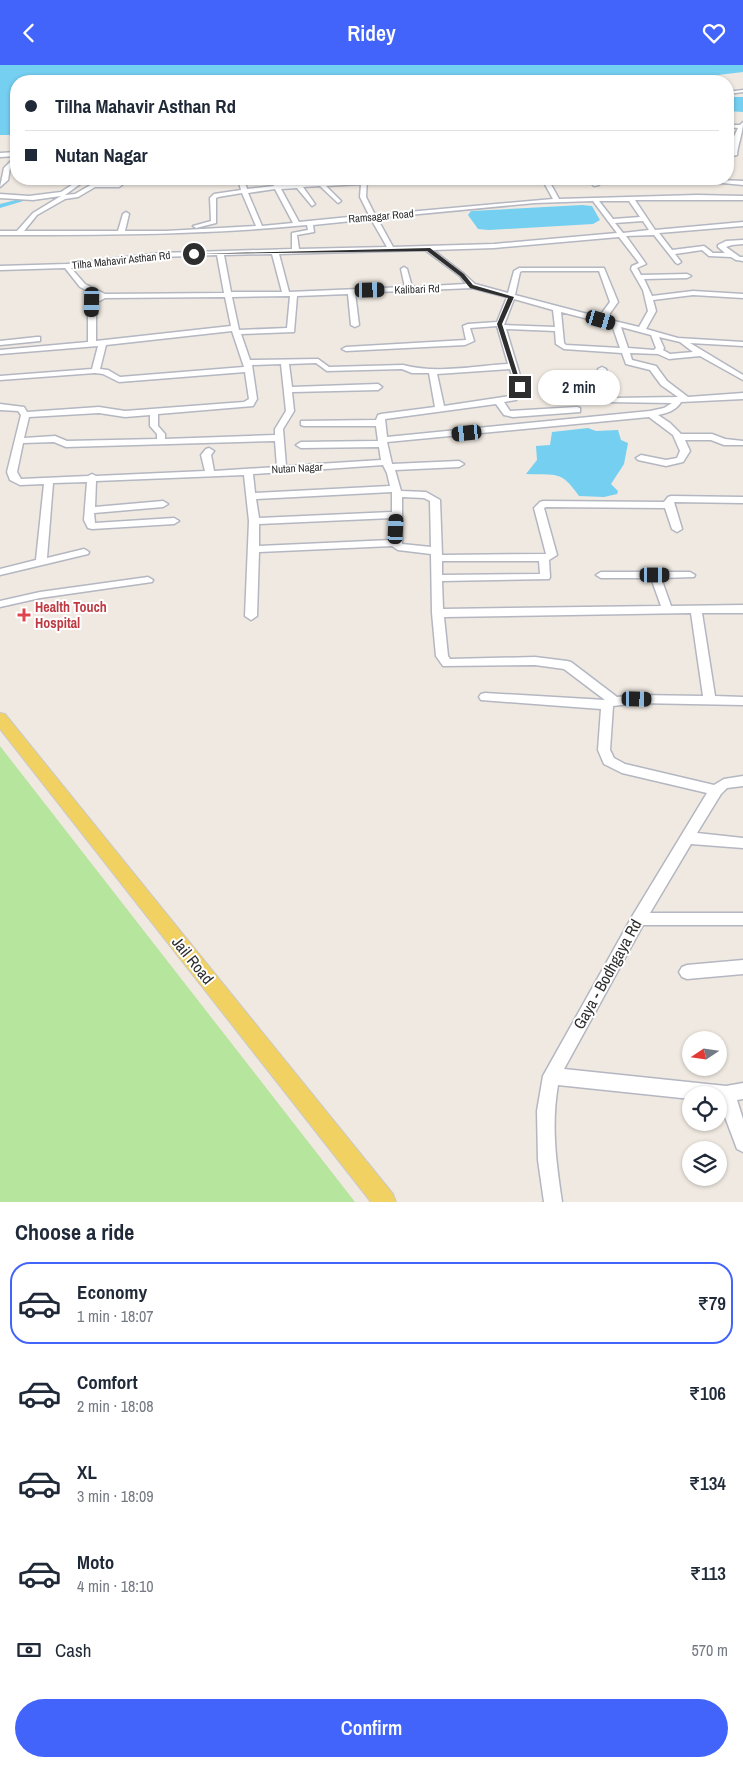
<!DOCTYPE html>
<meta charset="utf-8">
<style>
body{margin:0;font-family:"Archivo Narrow",sans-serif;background:#f2f2f3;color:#1f2937;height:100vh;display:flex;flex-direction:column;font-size:19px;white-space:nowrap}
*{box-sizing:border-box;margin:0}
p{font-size:16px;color:#747a83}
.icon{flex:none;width:28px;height:28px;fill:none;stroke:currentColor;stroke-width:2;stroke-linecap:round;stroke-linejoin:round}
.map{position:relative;height:1137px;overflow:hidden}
.drawer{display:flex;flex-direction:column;background:#fff;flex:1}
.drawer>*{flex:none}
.banner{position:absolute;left:10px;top:10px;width:724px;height:110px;border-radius:20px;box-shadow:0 1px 4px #0004;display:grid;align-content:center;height:110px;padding:0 15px;background:#fff}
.needle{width:32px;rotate:257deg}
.fabs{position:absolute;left:682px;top:966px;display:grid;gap:10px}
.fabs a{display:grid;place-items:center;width:45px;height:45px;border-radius:50%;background:#fff;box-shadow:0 1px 4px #0004;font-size:25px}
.end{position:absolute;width:22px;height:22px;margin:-11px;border:6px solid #2e2e2e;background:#fff;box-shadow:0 0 0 2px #fff}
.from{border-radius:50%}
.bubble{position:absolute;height:35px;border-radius:18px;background:#fff;box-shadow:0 1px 4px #0004;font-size:16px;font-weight:600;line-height:35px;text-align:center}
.car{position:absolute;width:15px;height:30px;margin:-15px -8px;border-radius:6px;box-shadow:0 0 4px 1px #0007;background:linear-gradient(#222 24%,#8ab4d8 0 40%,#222 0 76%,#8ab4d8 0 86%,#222 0)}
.banner b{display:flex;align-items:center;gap:18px;height:48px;font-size:19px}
.banner b+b{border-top:1px solid #e0e1e3}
.banner i{width:12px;height:12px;background:#1f2937}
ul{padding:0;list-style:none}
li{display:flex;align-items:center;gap:15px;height:82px;margin:0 10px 8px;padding:0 5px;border:2px solid transparent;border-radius:20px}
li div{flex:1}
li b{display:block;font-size:19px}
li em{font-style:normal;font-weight:600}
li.selected{border-color:#4264fb}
li>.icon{width:45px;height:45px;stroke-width:1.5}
h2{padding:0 15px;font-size:22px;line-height:60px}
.pay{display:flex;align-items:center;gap:12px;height:55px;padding:0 15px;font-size:19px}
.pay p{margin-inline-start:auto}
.action{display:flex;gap:10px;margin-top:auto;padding:10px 15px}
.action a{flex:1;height:58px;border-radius:30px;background:#4264fb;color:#fff;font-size:20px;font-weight:600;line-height:58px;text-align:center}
header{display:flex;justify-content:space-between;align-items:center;height:65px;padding:0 15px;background:#4264fb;color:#fff;font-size:22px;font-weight:600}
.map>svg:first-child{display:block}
.green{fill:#b6e59e}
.water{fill:#75cff0}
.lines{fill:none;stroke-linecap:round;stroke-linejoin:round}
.canal{fill:#75cff0;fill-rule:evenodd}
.minor-casing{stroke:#b4b7c1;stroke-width:3}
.major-casing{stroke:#c9c9c9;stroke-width:2}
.minor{fill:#fff;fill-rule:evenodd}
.major{fill:#f2d163;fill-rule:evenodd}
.route{fill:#2e2e2e}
.health-dot{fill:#e0444e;stroke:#fff;stroke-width:2}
.labels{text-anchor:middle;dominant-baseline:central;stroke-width:4;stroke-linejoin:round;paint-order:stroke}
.far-street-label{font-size:11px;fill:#2e2e2e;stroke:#fff}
.health-label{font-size:14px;font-weight:bold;fill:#be3a42;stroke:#fff;text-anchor:start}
.near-street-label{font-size:16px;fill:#2e2e2e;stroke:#fff}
</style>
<header><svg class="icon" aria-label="back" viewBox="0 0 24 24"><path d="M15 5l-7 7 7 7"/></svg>Ridey<svg class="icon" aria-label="heart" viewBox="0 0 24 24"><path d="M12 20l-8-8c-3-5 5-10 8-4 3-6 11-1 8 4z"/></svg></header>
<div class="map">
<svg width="743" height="1137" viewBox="0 0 743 1137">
<rect width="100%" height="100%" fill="#efe9e1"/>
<polygon class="green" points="0,681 355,1137 0,1137"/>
<g class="water">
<polygon points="0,0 743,0 743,7 668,16 16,16 16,70 0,70"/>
<polygon points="728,32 743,32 743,47 728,46"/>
<polygon points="582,140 592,141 600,155 593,159 489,165 478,164 468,150 471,146"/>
<path d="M588,363L596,366L618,365L621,375L628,378L624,399L611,419L618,426L617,429L604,432L579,431C560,404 557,411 526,409L537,395L536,381L550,380L552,367Z"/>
</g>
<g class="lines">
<polygon class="canal" points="35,130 40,131 0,143 0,139"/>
<defs>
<g id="minor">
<polygon points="743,25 743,27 728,29 728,27"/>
<path d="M743,57C743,68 738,78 737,90L732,91V76L738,63L728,62V60H740Z"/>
<polygon points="16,87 16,91 0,92 0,88"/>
<polygon points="16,91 16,96 10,103 8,115 0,122 4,103"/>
<path d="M81,114H87L65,130L75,129L94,118H119L122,120L119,122H95L78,132L65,134L37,150L24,166H118L123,149L126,147L129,149L125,166H166L256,161L242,128L218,132L216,133V158L196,163L193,161L211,156L210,133L214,129L241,125L238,114H244L247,124L274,121L270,114H276L279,120L367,114L366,132L375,150L553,134L542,114H548L559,134L697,130L743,131V135H635L655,165L743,157V161L659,168L672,185L704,181L713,188H725L718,182V180L726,176L743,175V179L732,180L726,182L740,192H743V196L736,195L731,192L709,191L702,185L675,189L681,197L678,199L676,198L654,170L626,171L646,199L637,203L641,210L687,209L691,211L687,213L644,214L652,231L693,226L743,229V233L693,230L653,235L656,246L646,264L678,273L743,277V281L690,278L743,310V315L700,291L669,294L658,289L630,288L632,295L656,301L667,316L688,332L743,328V334L681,337C676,346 666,348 658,350L670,358L681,369H712L725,374L743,376V380H724L711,375H685L690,386L683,397L666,401L638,395L636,393L641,390L666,395L677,393L680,386L673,370L649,352L387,377L392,399L459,396L464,399L459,402L395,405L401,426L426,427L440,435L442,490L546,489L534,443L540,437L543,436L664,437L668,432L671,431L743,432V438L674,437L682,464L677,467L672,464L665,443L546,442L544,443L557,490L549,495L550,512L549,514L442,516L443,544L661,541L651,513H601L596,510L601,507H690L695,510L694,512L661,513L671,541L743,540V548H702L715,631L743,632V640L637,638L613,641L610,685L614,693L625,699L714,720L724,714L743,711V721L727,723L721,729L697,768L743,773V783L691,779L650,848H743V860H643L564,1004L726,1021L743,1018V1034L737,1035L743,1054V1087L737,1084L719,1036V1030H691V1034L558,1020C551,1061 556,1096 562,1137H544L538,1095L537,1046L543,1011L633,850L707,728L622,708L604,699L598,685L601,644L481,635L479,632L481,629L485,628L605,635L564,604L535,600L443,601L436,591L432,548L431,489L398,485L392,481L259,487L257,551L251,555L245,551L249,456L244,410L96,416L95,442L163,436L168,439L163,442L94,448L95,458L174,453L179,456L174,459L92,464L88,463L84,455L87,417L53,418L47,493L84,484L89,487L88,489L0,510V504L36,495L44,419L20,420L10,415L7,407L21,350L18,346L0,345V339L24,342L27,347L99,342L125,346L244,337L249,334L245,307L119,317L103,309L95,308L0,315V311L92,304L98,281L0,289V285L88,277V237L98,231L80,222L65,203L0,205V201L67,199L160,188L292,184V168L308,165L307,160C203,170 103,170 0,170V166H17L33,148L61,131L33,135L0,133V129L29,131L61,127ZM361,119L360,132L369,150L299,157L281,124L297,123L312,141L315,139L303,122L320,121L338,138L341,136L326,121ZM275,124L293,158L262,161L248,128ZM593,136L617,168L494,179L393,182L377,153L535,138ZM599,136H629L640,152L613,154ZM371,154L387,182L299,184L297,170L314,167L313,160ZM643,156L649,165L623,168L615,158ZM619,172L639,198L632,201L631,204L643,225L648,246L639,262L606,254L618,237L604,203H519L514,206L508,228L475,219L464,209L433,185L494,183ZM425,185L460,211L466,219L412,222L407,204L404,202L401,204L405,222L289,227L279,189ZM272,189L282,227H231L224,190ZM217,190L224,228L105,229L85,219L71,203L160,192ZM522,206H599L610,237L599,252L515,230L520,207ZM472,223L507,232L497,257L468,259L463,261L466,275L346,282L342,284L346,286L465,280L474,276L470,263L497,261L508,299C474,301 436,309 403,300L329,302L318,294L250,295L241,269L294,267L297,231L348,229L351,260L355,262L359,260L355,228ZM290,231L287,263L239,265L232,232ZM225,232L231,261L96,276V238L105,233ZM514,234L553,245L555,262L504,260ZM561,247L612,260L620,283L566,280L564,278ZM621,262L651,270L656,283L654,285L628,283ZM506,264L555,266L556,279L564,284L622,288L626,299L650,305L661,320L678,332L614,333L606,304L602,302L598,304L607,337L672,338L664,343L650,346L387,372L385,354L496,339L504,350L513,352L580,347V343L577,342L510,346L504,337L516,335L525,327ZM232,266L244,302L120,312L108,305L100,304L106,280ZM659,272L680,277L693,287L670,289L663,285L664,283ZM316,298L327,306L402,304L412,308H429L435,342L381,349L378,350L376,355L301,356V360L304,361H376L378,376L301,377L296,380L301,383L379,382L381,395L286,401L283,364L294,346L292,327L378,325L382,322L378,319L292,322L289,299ZM281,299L286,346L275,364V370L165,374V369L158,361V349L253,341L257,334L252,300ZM510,304L517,326L510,331L444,341L437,309ZM99,348L125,352L150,350V361L157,369V374L67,376L55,371L24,373L29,352ZM275,376L277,402L214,406L211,390L214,386L209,383L206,384L201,390L205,406L96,411L92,409L88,411L21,414L17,407L23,378L54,377L66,382ZM383,400L387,408L390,421L255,428L253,409ZM392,427V447L259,453L256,434ZM402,432L424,433L430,436L431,482L402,479ZM392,453L391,475L259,481V459ZM442,496H539L540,509L442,510ZM691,548L703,631L637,630L617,632L571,597L567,596L535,592L450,594L448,591L444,552Z"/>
<polygon points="498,114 504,114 505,115 502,117"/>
<polygon points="587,114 593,114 599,120 594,121"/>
<polygon points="698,114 743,116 743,120 701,116"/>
<polygon points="37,272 40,272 40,276 0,280 0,276"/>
<polygon points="148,512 153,515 152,517 40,533 0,542 0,536 40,527"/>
<polygon points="743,895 743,909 687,914 682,912 679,907 682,902 687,900"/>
</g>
<polygon id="major" points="0,648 5,649 393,1129 396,1137 371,1137 0,664"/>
</defs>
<use href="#minor" class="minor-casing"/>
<use href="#major" class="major-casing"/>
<use href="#minor" class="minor"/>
<use href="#major" class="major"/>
</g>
<polygon class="route" points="430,183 464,209 473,220 514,232 502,259 522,323 517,322 497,259 508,233 470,223 460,211 427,186 191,189"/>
<path class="health-dot" d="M21.5 542.5h5v5h5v5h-5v5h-5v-5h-5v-5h5z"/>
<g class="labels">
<g class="far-street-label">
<text transform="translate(381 151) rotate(-5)">Ramsagar Road</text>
<text transform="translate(121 195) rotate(-6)">Tilha Mahavir Asthan Rd</text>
<text transform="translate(417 224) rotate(-2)">Kalibari Rd</text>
<text transform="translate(297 403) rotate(-3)">Nutan Nagar</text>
</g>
<g class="health-label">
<text x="35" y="542">Health Touch<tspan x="35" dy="16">Hospital</tspan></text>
</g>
<g class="near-street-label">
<text transform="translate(193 895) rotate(51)">Jail Road</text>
<text transform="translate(607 909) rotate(-61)">Gaya - Bodhgaya Rd</text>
</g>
</g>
</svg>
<div class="fabs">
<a><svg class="needle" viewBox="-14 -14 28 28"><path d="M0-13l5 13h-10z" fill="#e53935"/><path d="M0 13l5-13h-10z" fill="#747a83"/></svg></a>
<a><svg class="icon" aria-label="locate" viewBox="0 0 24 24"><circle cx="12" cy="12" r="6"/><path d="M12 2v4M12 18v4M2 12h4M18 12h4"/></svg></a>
<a><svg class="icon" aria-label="layers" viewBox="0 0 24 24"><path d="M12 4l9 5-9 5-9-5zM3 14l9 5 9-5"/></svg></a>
</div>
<i class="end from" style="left:194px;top:189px"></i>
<i class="end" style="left:520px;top:322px"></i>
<div class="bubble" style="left:538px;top:305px;width:82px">2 min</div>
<i class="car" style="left:370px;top:225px;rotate:89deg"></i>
<i class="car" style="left:92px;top:237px;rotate:181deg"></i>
<i class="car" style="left:601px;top:255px;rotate:106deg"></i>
<i class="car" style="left:467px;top:368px;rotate:264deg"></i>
<i class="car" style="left:396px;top:464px;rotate:3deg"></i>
<i class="car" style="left:655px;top:510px;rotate:90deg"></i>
<i class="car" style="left:637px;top:634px;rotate:91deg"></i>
<div class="banner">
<b><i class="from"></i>Tilha Mahavir Asthan Rd</b>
<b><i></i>Nutan Nagar</b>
</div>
</div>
<section class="drawer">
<h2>Choose a ride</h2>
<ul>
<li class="selected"><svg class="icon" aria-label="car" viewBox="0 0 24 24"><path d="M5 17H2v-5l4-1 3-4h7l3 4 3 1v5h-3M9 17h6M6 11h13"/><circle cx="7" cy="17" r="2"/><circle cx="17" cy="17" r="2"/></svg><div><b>Economy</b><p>1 min · 18:07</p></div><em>₹79</em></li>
<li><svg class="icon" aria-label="car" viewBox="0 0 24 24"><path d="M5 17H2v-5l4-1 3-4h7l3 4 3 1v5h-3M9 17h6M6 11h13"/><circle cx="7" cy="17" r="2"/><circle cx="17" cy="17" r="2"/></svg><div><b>Comfort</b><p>2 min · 18:08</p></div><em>₹106</em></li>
<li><svg class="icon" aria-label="car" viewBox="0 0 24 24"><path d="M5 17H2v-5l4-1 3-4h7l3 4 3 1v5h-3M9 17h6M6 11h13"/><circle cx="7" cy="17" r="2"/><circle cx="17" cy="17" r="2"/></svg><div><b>XL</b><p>3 min · 18:09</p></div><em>₹134</em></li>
<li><svg class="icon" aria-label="car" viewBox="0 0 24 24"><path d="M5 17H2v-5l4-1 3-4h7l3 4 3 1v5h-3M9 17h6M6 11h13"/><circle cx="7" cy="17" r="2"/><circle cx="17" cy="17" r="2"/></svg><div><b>Moto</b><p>4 min · 18:10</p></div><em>₹113</em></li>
</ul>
<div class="pay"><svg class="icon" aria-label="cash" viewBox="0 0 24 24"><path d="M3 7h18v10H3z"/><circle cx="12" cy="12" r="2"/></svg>Cash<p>570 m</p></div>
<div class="action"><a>Confirm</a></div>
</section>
